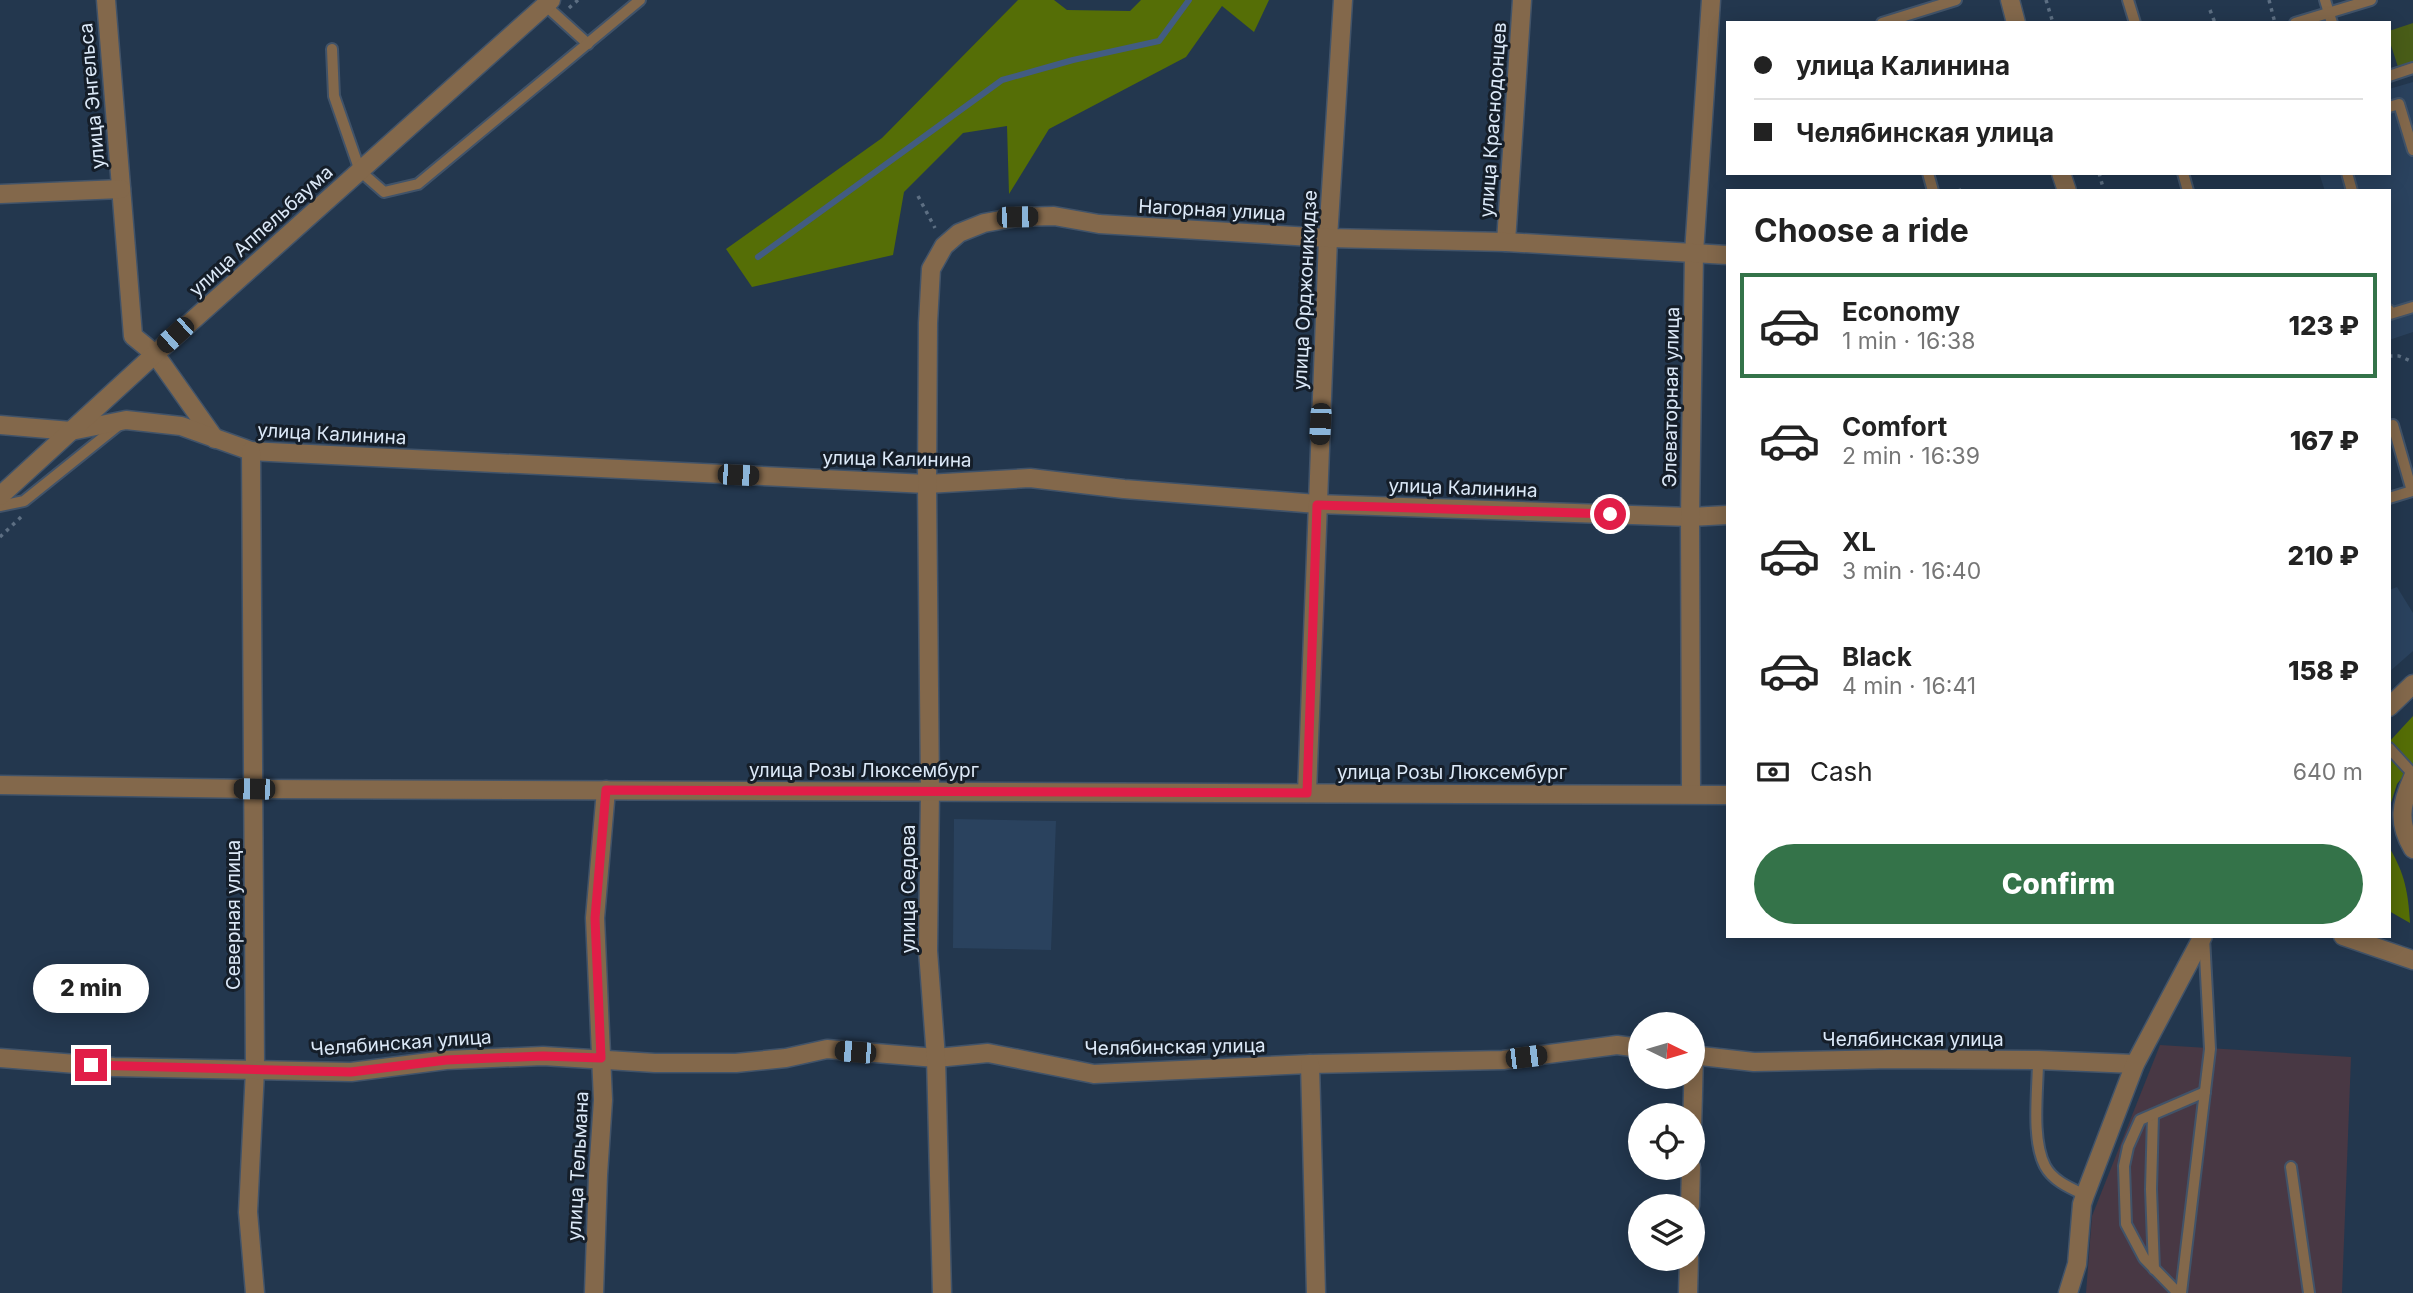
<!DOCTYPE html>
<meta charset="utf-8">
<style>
body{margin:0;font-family:Inter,sans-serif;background:#f6f6f6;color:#222;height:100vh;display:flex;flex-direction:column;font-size:26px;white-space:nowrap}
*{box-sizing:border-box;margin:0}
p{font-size:23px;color:#767676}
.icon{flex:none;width:38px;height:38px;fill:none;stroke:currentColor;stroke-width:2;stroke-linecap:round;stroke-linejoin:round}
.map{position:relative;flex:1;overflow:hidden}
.details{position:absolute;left:1726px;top:189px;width:665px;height:749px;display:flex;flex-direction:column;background:#fff;border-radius:0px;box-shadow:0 4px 18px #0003}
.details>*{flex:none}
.hud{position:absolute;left:1726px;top:21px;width:665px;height:154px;border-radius:0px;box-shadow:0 4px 18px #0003;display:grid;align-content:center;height:154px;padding:0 28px;background:#fff}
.needle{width:46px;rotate:95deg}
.tools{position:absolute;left:1628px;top:1012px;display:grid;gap:14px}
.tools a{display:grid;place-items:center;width:77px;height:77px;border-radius:50%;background:#fff;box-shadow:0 4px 18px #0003;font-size:35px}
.end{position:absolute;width:32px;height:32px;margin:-16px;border:9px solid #e11d48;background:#fff;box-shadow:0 0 0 4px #fff}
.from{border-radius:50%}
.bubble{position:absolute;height:49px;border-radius:24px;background:#fff;box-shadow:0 4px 18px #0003;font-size:23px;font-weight:800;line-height:49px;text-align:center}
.car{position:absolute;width:21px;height:42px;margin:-21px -10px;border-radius:9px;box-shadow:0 0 5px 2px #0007;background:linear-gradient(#222 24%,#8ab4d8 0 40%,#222 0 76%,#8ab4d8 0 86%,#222 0)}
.hud b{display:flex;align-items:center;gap:24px;height:66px;font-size:26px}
.hud b+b{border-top:2px solid #e0e0e0}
.hud i{width:18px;height:18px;background:#222}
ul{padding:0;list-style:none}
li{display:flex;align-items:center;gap:21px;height:105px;margin:0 14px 10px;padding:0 14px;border:4px solid transparent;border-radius:0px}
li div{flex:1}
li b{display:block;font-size:26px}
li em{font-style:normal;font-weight:800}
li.selected{border-color:#347349}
li>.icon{width:63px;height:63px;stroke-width:1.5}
h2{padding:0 28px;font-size:32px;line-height:84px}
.pay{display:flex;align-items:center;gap:18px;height:77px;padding:0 28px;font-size:26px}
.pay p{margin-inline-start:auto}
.primary-button{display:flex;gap:14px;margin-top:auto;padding:14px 28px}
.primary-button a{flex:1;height:80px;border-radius:42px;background:#347349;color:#fff;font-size:28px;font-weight:800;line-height:80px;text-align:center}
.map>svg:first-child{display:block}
.built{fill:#2a425e}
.industrial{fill:#483844}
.green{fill:#495d18}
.forest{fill:#556e06}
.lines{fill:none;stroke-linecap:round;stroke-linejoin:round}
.stream{stroke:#425c82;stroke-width:6}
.service-casing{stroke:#415369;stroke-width:14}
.minor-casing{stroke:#415369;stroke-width:21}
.tertiary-casing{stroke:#415369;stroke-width:21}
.path{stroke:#5d6f83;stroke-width:3.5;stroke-dasharray:3.5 5;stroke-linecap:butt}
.service{stroke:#83684b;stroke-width:10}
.minor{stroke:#83684b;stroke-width:18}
.tertiary{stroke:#83684b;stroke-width:18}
.route{stroke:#e11d48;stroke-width:9}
.labels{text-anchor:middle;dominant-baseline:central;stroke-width:6;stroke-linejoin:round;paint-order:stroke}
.street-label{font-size:19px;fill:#dce9f8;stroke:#151e29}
</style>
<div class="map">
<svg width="2413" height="1293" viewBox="0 0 2413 1293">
<rect width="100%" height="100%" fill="#23374e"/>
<g class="built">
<polygon points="2413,82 2413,332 2389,340 2389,191 2325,191 2319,173 2389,173 2389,89"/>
<polygon points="2397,587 2413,613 2413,651 2389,672 2389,590"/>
<polygon points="954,819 1056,821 1051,950 953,948"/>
</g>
<polygon class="industrial" points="2160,1045 2351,1057 2342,1293 2086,1293 2092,1216"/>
<polygon class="green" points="2413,23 2413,62 2398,67 2389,39 2389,31"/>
<g class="forest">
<polygon points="1018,0 1054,0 1067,10 1130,11 1141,0 1269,0 1254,32 1222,6 1186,57 1049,129 1009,194 1007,126 963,133 904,192 893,255 752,287 726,249 882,138"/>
<polygon points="2413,716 2413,764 2397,784 2389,809 2389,742"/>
<path d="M2389,847C2405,874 2408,892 2410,923L2389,911Z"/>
</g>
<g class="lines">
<polyline class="stream" points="758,257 1002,80 1073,60 1159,41 1189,0"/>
<defs>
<g id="service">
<polyline points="2128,0 2135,23"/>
<polyline points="2325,0 2332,23"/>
<polyline points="545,5 588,44"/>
<polyline points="1882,23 1956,0"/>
<polyline points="2295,23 2371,0"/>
<polyline points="332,49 334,96 360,171 384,192 418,184 640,0"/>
<polyline points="2389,76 2413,68"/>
<polyline points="2389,107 2399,104 2413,150"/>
<polyline points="1928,173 1933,191"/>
<polyline points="2183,173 2188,191"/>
<polyline points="2347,173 2352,191"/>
<polyline points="2389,310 2390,314 2413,307"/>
<polyline points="2389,426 2393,425 2412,491 2389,498"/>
<polyline points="0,506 24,501 120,424"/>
<polyline points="2389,748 2413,774"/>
<path d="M2038,1060C2038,1090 2031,1139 2045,1166C2053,1181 2070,1188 2085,1195"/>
<polyline points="2153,1115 2151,1189 2154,1269"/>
<polyline points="2291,1167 2309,1293"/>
<polyline points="2178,1293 2144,1258 2126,1224 2124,1166 2128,1147 2140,1120 2205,1092"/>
<polyline points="2181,1293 2210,1049 2204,937"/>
</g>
<g id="minor">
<polyline points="106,0 133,336 155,354 215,439"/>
<polyline points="2010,0 2016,23"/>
<polyline points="2061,173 2067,191"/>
<polyline points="0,194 121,189"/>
<polyline points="1506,242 1522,0"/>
<polyline points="0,425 71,431 126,420 181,426 251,451 927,484 1030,478 1124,489 1317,504 1690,517 1727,515"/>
<polyline points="251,451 255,1070 248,1212 255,1293"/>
<polyline points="0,496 155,354 551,0"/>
<polyline points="2389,707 2413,684"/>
<path d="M2413,777C2401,804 2397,822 2413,849"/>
<polyline points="1307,793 1328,238 1343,0"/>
<polyline points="1691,794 1690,517 1694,253 1711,0"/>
<polyline points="1692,1055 1754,1062 1891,1059 2038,1060 2135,1064"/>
<polyline points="0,1058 114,1067 351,1072 446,1060 543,1056 655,1063 736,1063 786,1058 827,1049 936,1058 988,1053 1094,1074 1310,1064 1503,1060 1617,1045 1640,1048"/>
<polyline points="1310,1064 1316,1293"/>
<polyline points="1692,1130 1694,1055"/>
<polyline points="1690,1206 1691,1167"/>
<polyline points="594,1293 598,1175 603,1100 595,918 606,790"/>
<polyline points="942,1293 936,1058 928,951 930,791 927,484 928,323 931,269 944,246 959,233 984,223 1017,217 1054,216 1099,224 1328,238 1506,242 1727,255"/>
<polyline points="1688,1293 1689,1258"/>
<polyline points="2068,1293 2077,1264 2082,1204 2085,1195 2135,1064 2203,936"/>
</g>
<g id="tertiary">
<polyline points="0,785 254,789 1727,795"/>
<polyline points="2343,936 2413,960"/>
</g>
</defs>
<use href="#service" class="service-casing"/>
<use href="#minor" class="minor-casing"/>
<use href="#tertiary" class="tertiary-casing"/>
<g class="path">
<polyline points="2046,0 2053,23"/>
<polyline points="2269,0 2275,23"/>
<polyline points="569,8 578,0"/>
<polyline points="2210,10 2215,23"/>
<polyline points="2099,173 2104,191"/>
<polyline points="1958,191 1964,189"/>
<polyline points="918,196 935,228"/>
<polyline points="2389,356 2399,356 2413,362"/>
<polyline points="0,537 21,517"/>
</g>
<use href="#service" class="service"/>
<use href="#minor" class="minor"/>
<use href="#tertiary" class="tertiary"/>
</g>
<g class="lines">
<polyline class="route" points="91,1065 351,1072 446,1060 543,1056 601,1058 595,918 606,790 1307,793 1317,505 1610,514"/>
</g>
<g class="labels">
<g class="street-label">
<text transform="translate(92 96) rotate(-95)">улица Энгельса</text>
<text transform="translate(1493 120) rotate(-86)">улица Краснодонцев</text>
<text transform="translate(1212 210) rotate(3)">Нагорная улица</text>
<text transform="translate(261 231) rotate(-42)">улица Аппельбаума</text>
<text transform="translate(1305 290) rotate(-87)">улица Орджоникидзе</text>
<text transform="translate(1671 397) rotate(-89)">Элеваторная улица</text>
<text transform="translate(332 434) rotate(3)">улица Калинина</text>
<text transform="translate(897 459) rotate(1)">улица Калинина</text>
<text transform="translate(1463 488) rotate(2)">улица Калинина</text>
<text x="864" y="770">улица Розы Люксембург</text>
<text x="1452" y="772">улица Розы Люксембург</text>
<text transform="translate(908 889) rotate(-90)">улица Седова</text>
<text transform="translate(233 915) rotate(-90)">Северная улица</text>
<text x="1913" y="1039">Челябинская улица</text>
<text transform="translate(401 1043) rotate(-4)">Челябинская улица</text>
<text transform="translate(1175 1047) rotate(-1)">Челябинская улица</text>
<text transform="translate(578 1166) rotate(-87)">улица Тельмана</text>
</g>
</g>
</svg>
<div class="tools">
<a><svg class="needle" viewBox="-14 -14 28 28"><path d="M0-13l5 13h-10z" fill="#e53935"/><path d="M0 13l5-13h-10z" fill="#767676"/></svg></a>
<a><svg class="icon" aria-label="locate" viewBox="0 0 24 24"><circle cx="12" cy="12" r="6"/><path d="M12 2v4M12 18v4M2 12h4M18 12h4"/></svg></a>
<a><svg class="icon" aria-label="layers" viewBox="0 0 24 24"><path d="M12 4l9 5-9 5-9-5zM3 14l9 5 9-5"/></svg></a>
</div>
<i class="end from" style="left:1610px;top:514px"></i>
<i class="end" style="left:91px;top:1065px"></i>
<div class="bubble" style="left:33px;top:964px;width:116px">2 min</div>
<i class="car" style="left:1017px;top:217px;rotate:89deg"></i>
<i class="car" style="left:175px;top:335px;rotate:228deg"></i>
<i class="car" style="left:1320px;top:424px;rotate:183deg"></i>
<i class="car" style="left:738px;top:475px;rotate:93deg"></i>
<i class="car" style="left:254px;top:789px;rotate:271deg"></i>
<i class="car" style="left:855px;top:1052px;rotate:275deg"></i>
<i class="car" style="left:1526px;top:1057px;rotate:83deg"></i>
<div class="hud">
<b><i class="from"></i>улица Калинина</b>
<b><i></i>Челябинская улица</b>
</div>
<section class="details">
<h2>Choose a ride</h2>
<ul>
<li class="selected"><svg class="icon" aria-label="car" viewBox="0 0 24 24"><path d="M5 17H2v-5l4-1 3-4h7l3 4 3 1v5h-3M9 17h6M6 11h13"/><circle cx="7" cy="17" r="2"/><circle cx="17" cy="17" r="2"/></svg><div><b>Economy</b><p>1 min · 16:38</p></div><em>123 ₽</em></li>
<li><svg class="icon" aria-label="car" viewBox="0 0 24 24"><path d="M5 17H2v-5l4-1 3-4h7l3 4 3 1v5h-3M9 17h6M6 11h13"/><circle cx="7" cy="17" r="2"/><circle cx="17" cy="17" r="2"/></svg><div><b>Comfort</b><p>2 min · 16:39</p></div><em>167 ₽</em></li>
<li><svg class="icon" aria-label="car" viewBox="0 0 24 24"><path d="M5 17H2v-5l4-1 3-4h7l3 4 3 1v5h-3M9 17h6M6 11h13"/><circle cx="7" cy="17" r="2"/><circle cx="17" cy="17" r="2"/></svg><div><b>XL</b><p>3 min · 16:40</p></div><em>210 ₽</em></li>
<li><svg class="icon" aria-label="car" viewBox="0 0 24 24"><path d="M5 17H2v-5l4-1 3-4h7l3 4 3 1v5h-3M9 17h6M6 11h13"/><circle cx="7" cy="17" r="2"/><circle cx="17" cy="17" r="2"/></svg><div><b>Black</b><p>4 min · 16:41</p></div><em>158 ₽</em></li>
</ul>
<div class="pay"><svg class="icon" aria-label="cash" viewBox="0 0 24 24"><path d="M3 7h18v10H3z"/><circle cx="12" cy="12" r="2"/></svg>Cash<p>640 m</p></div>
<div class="primary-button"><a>Confirm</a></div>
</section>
</div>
